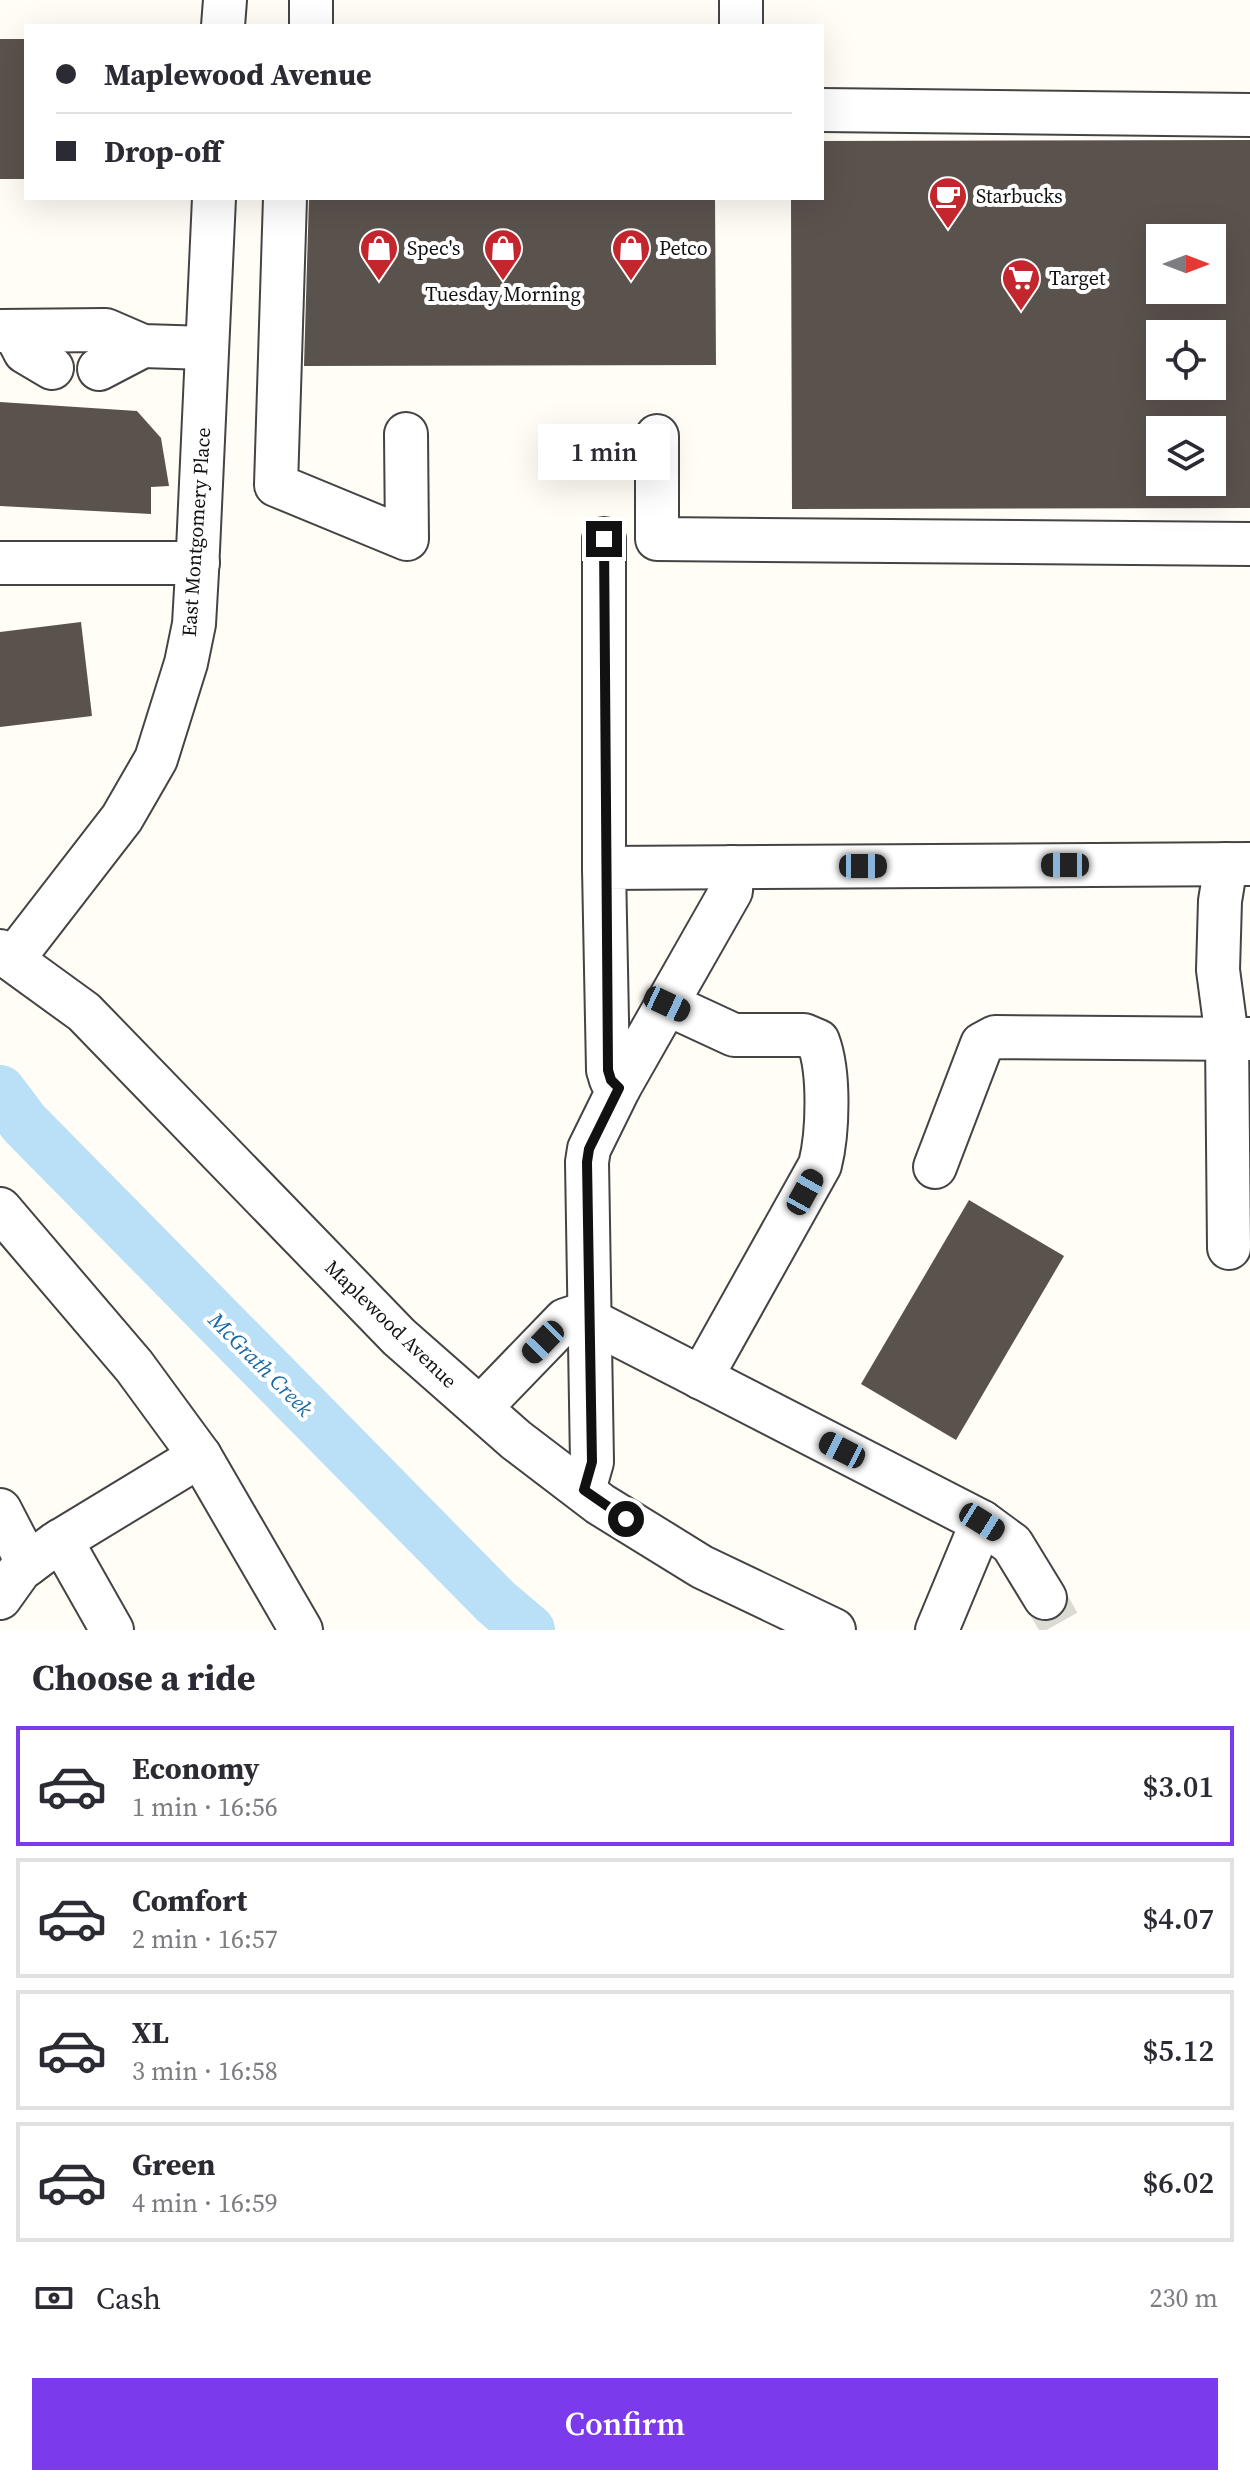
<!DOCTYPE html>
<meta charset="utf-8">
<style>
body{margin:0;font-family:"Source Serif 4",serif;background:#f7f7f7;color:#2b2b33;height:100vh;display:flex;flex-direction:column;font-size:30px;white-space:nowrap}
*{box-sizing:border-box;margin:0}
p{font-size:26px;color:#7c7c81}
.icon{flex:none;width:44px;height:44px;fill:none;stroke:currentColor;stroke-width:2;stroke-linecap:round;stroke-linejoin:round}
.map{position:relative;height:1630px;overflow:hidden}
.panel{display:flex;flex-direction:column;background:#fff;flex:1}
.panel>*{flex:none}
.guide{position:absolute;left:24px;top:24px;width:800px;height:176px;border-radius:0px;box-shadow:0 8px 32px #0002;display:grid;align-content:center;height:176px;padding:0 32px;background:#fff}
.needle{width:52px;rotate:90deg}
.fabs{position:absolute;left:1146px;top:224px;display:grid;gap:16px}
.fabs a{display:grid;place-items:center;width:80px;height:80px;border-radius:0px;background:#fff;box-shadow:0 8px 32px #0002;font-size:40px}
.end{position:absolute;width:36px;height:36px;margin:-18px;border:10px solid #111;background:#fff;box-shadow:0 0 0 4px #fff}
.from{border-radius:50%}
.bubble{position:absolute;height:56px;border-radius:0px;background:#fff;box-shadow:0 8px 32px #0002;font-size:26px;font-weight:600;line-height:56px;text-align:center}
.car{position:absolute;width:24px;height:48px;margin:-24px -12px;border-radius:10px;box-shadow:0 0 6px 2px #0007;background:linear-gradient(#222 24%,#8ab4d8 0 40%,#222 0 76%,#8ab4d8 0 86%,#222 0)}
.guide b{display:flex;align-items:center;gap:28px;height:76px;font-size:30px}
.guide b+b{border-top:2px solid #e1e1e2}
.guide i{width:20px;height:20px;background:#2b2b33}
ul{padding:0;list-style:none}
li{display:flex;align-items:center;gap:24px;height:120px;margin:0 16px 12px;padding:0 16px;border:4px solid #e1e1e2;border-radius:0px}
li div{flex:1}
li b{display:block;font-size:30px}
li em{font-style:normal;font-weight:600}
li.on{border-color:#7c3aed}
li>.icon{width:72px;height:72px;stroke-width:1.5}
h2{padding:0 32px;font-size:36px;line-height:96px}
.pay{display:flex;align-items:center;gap:20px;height:88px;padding:0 32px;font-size:30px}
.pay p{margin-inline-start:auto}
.primary-button{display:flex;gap:16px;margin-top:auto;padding:16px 32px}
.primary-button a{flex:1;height:92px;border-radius:0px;background:#7c3aed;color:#fff;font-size:32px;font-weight:600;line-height:92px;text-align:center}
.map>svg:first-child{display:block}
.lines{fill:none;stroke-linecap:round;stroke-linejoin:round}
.river{stroke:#b9e0f7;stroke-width:52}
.building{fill:#5a524d;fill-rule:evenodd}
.minor-tunnel{stroke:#dbdad3;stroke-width:42;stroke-dasharray:42 21;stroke-linecap:butt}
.minor-casing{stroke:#444;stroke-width:46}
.minor{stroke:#fff;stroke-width:42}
.route{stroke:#111;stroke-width:10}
.labels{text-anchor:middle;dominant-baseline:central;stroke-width:8;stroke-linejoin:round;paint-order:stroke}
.poi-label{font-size:20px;fill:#111;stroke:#fff;text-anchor:start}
.street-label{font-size:20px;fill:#111;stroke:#fff}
.water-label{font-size:22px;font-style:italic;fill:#1768a6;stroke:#fff}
</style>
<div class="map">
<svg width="1250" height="1630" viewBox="0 0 1250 1630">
<rect width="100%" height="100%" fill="#fffdf5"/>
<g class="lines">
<polyline class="river" points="0,1091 24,1123 496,1602 529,1630"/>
</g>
<g class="building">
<rect x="0" y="39" width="26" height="140"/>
<path d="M1250,140V508L792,509L791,198H822V141ZM1160,238H1212V290H1160ZM1160,334H1212V386H1160ZM1160,430H1212V482H1160Z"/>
<polygon points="309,198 715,198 716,365 304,366"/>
<polygon points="0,402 137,411 161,438 169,486 151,487 151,514 0,506"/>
<polygon points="81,622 92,716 0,727 0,632"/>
<polygon points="969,1200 1064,1256 956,1440 861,1384"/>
</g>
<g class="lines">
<polyline class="minor-tunnel" points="1045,1598 1059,1623"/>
<defs>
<g id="minor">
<polyline points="311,0 311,26"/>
<polyline points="741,0 741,26"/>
<polyline points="223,26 225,0"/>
<polyline points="822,110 1250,115"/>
<polyline points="285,198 276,485 407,539 406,434"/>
<polyline points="0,331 106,330 143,346 207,348"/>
<polyline points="14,331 25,352 52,368"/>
<polyline points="99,369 143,346"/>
<polyline points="657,436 657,539 1250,544"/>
<polyline points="604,539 604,868"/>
<polyline points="0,563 198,563"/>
<polyline points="1226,864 1220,901 1218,970 1227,1038 1229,1248"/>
<polyline points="0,951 84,1012 399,1337 516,1440 600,1504 702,1567 834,1630"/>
<polyline points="13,959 122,818 156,759 186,663 194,624 197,572 214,198"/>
<path d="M667,1004L734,1035H804L818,1041C830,1072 828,1133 820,1165L701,1378"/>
<polyline points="619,1088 731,891 732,867"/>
<polyline points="935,1167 982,1044 995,1037 1250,1039"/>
<polyline points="0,1209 134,1366 200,1456 301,1630"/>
<polyline points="480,1408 565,1320 577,1316 589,1320 982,1522 937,1630"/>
<polyline points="584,1490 592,1462 587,1162 589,1149 619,1088 611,1080 608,1070 604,868 1250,864"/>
<polyline points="0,1510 28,1564"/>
<polyline points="982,1522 1012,1544 1045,1598"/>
<polyline points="61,1540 112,1630"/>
<polyline points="0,1598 20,1570 55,1544 200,1456"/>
</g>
</defs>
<use href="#minor" class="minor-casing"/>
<use href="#minor" class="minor"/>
</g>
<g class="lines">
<polyline class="route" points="604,539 608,1070 611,1080 619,1088 589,1149 587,1162 592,1462 584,1490 626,1519"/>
</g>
<defs>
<symbol id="cafe-pin" viewBox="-11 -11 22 30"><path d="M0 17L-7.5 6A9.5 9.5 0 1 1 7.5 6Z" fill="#c4262e" stroke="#fff"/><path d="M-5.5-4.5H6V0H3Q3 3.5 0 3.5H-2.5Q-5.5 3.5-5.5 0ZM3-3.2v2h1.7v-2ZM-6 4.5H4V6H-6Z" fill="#fff"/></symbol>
<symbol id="shop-pin" viewBox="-11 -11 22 30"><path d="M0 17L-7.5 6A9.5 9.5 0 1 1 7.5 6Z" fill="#c4262e" stroke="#fff"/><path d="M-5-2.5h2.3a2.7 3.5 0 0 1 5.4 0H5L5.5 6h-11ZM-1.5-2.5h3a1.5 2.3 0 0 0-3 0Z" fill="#fff"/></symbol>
<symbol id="supermarket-pin" viewBox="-11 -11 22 30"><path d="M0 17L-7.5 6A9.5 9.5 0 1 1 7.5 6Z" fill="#c4262e" stroke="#fff"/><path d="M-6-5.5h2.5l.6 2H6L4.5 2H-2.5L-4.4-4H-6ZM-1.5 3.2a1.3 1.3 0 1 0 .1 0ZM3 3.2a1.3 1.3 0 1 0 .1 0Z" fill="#fff"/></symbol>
</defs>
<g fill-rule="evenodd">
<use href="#cafe-pin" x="926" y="174" width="44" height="60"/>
<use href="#shop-pin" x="357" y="226" width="44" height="60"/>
<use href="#shop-pin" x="481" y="226" width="44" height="60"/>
<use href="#shop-pin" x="609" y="226" width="44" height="60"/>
<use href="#supermarket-pin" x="999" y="256" width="44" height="60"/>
</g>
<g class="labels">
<g class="poi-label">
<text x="976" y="196">Starbucks</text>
<text x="407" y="248">Spec's</text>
<text x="659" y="248">Petco</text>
<text x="1049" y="278">Target</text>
<text x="503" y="294" text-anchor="middle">Tuesday Morning</text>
</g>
<g class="street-label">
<text transform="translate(196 532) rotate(-86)">East Montgomery Place</text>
<text transform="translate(391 1324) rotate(44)">Maplewood Avenue</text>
</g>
<g class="water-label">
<text transform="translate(261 1364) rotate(45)">McGrath Creek</text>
</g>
</g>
</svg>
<div class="fabs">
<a><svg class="needle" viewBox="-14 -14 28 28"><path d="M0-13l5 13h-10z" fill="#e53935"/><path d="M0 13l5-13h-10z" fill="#7c7c81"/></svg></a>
<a><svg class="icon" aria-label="locate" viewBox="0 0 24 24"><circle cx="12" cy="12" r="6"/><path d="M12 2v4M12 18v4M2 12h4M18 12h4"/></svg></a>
<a><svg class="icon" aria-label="layers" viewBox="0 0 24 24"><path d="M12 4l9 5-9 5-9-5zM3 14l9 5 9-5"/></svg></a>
</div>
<i class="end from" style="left:626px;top:1519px"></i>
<i class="end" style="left:604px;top:539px"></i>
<div class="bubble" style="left:538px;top:424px;width:132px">1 min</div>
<i class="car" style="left:1065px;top:865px;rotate:270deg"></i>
<i class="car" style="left:863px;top:866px;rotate:90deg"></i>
<i class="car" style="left:667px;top:1004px;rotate:115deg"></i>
<i class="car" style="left:805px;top:1192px;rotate:29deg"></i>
<i class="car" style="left:543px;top:1342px;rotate:224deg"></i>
<i class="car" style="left:842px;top:1450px;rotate:297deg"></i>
<i class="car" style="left:982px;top:1522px;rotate:122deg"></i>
<div class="guide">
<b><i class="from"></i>Maplewood Avenue</b>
<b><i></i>Drop-off</b>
</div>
</div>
<section class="panel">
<h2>Choose a ride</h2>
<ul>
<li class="on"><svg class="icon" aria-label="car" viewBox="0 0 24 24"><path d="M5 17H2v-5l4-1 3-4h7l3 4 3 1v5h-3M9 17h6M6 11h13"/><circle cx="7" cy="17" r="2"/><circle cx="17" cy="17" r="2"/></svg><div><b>Economy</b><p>1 min · 16:56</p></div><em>$3.01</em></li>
<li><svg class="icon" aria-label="car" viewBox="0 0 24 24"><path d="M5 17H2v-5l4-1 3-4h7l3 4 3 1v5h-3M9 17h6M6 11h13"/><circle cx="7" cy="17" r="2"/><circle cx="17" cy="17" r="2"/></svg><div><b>Comfort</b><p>2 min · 16:57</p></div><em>$4.07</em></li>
<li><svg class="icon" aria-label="car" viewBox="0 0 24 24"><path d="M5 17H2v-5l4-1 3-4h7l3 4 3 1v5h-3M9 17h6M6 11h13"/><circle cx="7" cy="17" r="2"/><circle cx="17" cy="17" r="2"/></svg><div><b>XL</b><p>3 min · 16:58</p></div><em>$5.12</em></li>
<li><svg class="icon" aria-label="car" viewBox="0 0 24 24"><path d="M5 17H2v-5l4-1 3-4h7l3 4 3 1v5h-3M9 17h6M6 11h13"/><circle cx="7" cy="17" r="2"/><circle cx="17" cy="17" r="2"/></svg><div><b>Green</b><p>4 min · 16:59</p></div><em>$6.02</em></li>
</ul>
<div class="pay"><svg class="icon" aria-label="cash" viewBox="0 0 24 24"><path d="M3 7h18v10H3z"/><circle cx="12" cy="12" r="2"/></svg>Cash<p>230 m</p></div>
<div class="primary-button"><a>Confirm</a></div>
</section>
